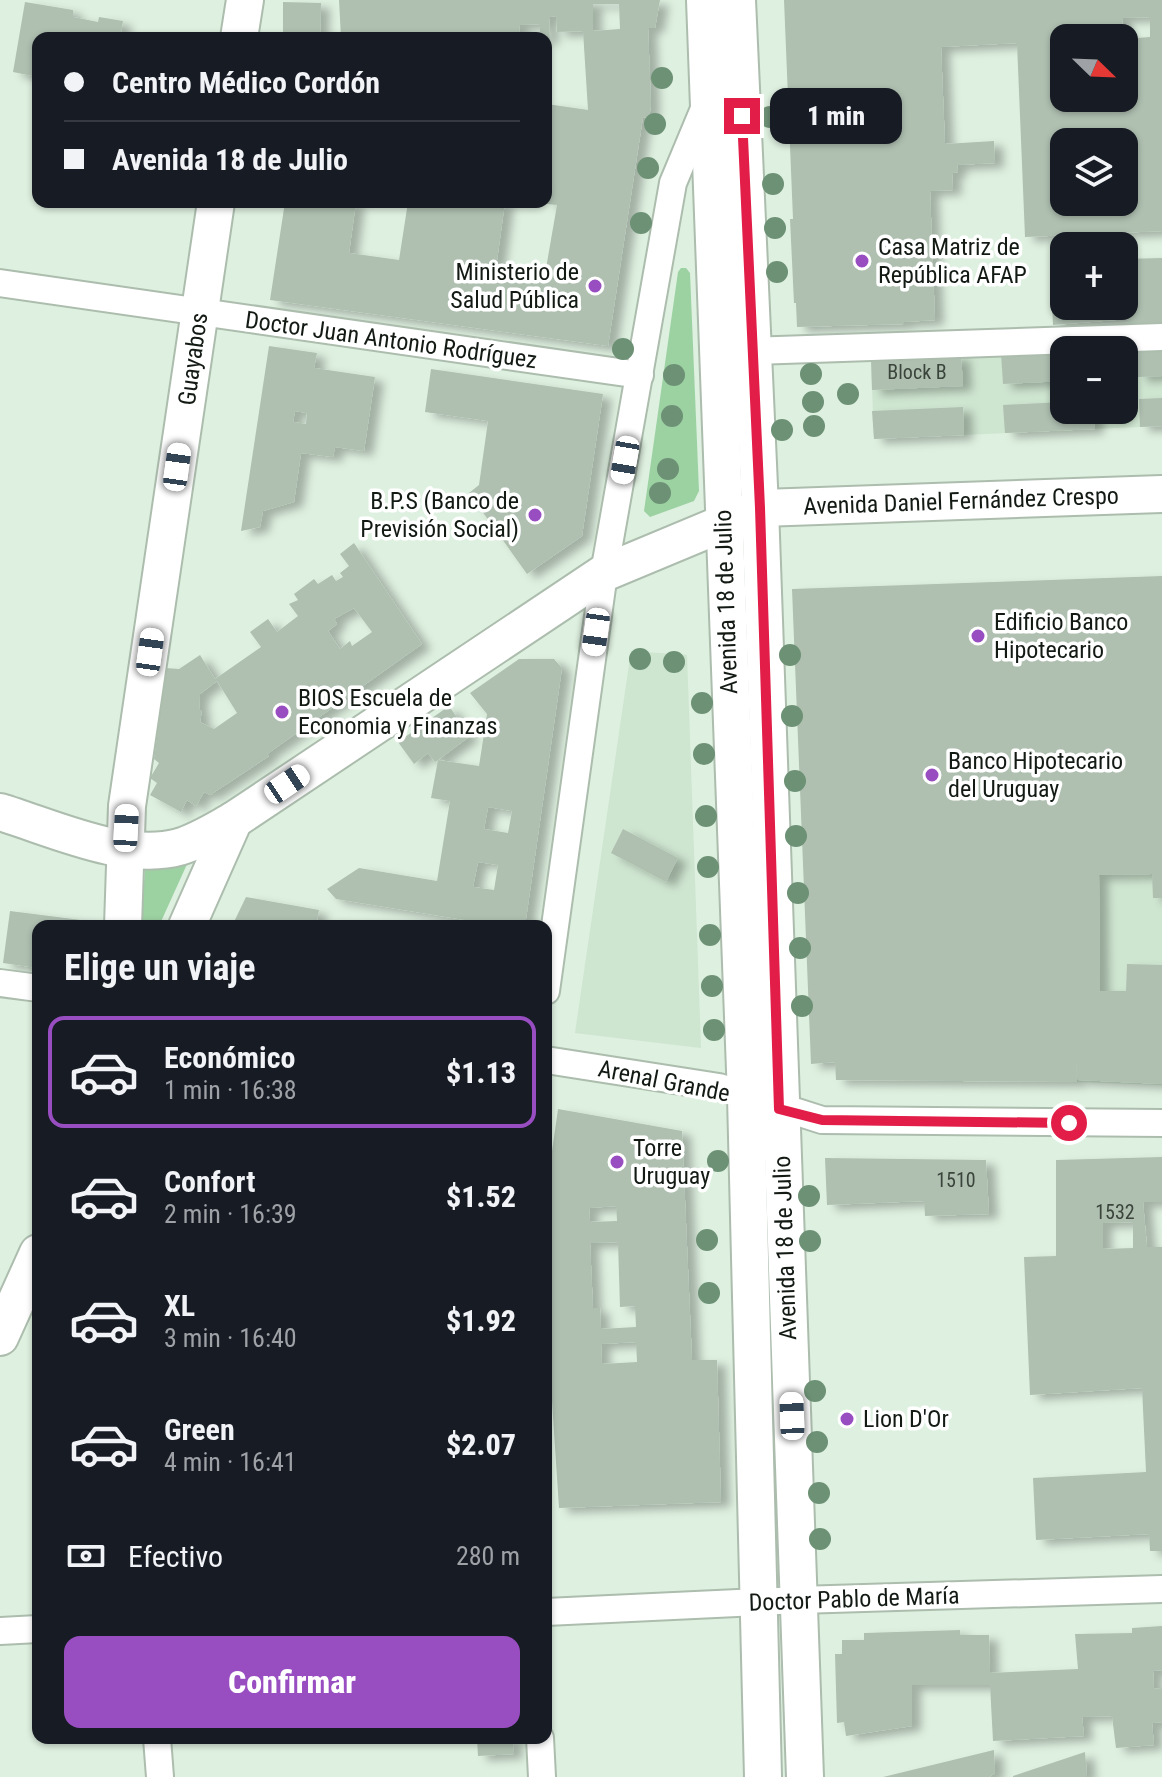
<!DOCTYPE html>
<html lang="es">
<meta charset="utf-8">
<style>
body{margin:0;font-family:"Roboto Condensed",sans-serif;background:#20242c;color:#f1f3f6;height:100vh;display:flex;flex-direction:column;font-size:30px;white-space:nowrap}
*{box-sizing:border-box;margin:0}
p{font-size:26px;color:#9ea1a6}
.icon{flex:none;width:44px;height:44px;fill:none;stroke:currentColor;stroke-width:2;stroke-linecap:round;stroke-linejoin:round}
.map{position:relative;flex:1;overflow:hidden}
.sheet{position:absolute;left:32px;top:920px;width:520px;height:824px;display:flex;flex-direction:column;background:#171b24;border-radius:16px;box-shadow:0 2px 6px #0004}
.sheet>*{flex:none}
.hud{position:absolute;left:32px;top:32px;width:520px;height:176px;border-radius:16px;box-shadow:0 2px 6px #0004;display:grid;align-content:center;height:176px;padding:0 32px;background:#171b24}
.needle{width:52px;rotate:113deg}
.tools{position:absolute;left:1050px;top:24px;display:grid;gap:16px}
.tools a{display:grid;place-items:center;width:88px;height:88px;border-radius:16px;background:#171b24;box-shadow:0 2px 6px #0004;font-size:40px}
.end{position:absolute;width:36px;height:36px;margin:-18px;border:10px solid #e11d48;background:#fff;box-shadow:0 0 0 4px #fff}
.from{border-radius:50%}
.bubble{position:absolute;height:56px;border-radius:16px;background:#171b24;box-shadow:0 2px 6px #0004;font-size:26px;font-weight:800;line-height:56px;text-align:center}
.car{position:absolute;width:24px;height:48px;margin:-24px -12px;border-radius:10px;box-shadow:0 0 6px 2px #0007;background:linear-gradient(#fff 24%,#345 0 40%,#fff 0 76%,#345 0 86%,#fff 0)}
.hud b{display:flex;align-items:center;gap:28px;height:76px;font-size:30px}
.hud b+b{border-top:2px solid #363941}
.hud i{width:20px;height:20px;background:#f1f3f6}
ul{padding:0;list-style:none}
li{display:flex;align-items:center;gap:24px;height:112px;margin:0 16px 12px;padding:0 16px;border:4px solid transparent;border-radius:16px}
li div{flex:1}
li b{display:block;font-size:30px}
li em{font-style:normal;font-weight:800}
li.active{border-color:#984ec1}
li>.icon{width:72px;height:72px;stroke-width:1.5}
h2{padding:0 32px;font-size:36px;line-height:96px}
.pay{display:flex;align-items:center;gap:20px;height:88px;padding:0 32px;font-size:30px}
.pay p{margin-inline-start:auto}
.button{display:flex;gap:16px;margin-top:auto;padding:16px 32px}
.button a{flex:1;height:92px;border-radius:16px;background:#984ec1;color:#fff;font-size:32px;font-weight:800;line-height:92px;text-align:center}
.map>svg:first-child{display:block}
.built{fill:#cee5d0}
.green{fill:#9cd1a2}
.building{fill:#afc0b1;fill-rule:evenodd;filter:url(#shadow)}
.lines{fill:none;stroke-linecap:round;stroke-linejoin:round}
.street-casing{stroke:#acbdae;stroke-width:30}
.secondary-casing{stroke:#acbdae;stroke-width:40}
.street{stroke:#fff;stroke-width:26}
.secondary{stroke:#fff;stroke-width:36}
.tree{fill:#6d9175}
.route{stroke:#e11d48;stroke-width:10}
.poi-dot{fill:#984ec1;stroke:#fff;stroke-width:3}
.labels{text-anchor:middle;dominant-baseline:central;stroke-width:7;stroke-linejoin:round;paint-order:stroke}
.number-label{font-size:20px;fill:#3a443b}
.poi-label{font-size:24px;fill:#131a14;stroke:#fff;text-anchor:start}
.street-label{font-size:24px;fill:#131a14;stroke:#fff}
</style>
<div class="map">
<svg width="1162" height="1777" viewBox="0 0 1162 1777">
<defs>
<filter id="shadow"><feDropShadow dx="9" dy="5" stdDeviation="4" flood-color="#0004"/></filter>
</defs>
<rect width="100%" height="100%" fill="#def0e0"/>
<g class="built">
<polygon points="1162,346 1162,426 874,439 871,359 1064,350 1064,410 1124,410 1124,350"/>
<polygon points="631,651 687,655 701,1048 575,1033"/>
<polygon points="1162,852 1162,1085 1077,1082 1067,855"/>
</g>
<g class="green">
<polygon points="681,268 686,268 690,273 699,491 694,501 650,517 644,511 678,272"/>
<polygon points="188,862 159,926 141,926 145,868 166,868"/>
</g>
<g class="building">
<path d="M339,0H660L655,28H648L651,105L649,118L643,117L608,346L270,300L285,202H356L349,253L399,260L408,202H505L495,275L544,280L557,205L547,204L550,181L546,180L547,104L588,110L583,31L557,32L556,16L549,17L550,40L540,38V24L519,25L520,38H341ZM593,4H619L620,29L593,31Z"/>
<path d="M784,0H1162V231L1025,237L1017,43L941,47L945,144L994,141L995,163L957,165L958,172L952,173L953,190L930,191L935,320L904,322V324L797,327L796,303H794L790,219H793ZM1150,17V37L1124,39V98H1064V38H1123L1122,18ZM1064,142H1124V202H1064Z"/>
<polygon points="25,2 73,10 73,17 98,22 99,17 123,21 120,38 38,38 38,77 13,72"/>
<polygon points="283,2 321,3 320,38 283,38"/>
<polygon points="1162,258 1162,322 1128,324 1128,319 1053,325 1050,261 1064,260 1064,306 1124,306 1124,259"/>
<path d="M269,346L317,353L314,368L375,377L364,451L335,447L333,457L301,453L294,502L263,511L260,527L241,531ZM295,411L307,413L306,424L293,422Z"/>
<polygon points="1162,346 1162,376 1138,377 1137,347"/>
<polygon points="1064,350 1064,381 1003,384 1001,353"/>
<polygon points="961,355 963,386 872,390 871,359"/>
<polygon points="431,369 603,394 582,536 527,574 469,493 479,485 488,421 425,412"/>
<polygon points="1162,398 1162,426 1140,427 1139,399"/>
<polygon points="1064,402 1064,410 1094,410 1095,429 1005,433 1003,405"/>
<polygon points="963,407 964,435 874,439 872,411"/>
<path d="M354,543L422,644L267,754L269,756L210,795L204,792L196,806L187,800L181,812L150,795L157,783L150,778L159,763L154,759L166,668L179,669L200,655L215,679L261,647L250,632L268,619L277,632L298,616L289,604L298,600L294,594L314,579L318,584L332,575L336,581L343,577L340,573L349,566L340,554ZM354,608L372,632L352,646L350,641L340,649L328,631L337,624L334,619ZM217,681L237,713L214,729L200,722L202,710H199L200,694Z"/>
<polygon points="1162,576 1162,898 1153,898 1152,874 1099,875 1100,991 1126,991 1127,964 1162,965 1162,1084 1078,1080 1076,1045 1077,1082 836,1080 835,1062 811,1064 792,589"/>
<path d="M519,659H554L562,668L525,926H502L336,899L327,889L359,868L437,881L450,801L431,798L438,760L435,762L428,753L414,764L398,742L449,706L470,736L438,760L479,766L487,714L470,693ZM488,807L512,811L508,833L484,829ZM478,862L498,865L494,890L473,887Z"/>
<polygon points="623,829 678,858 666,882 611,853"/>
<polygon points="246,897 319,910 316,926 232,926"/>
<polygon points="10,911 89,921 88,926 38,926 38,968 3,963"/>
<path d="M558,1109L682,1131L692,1360H717L721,1502L559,1508L546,1310V1193ZM616,1206L617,1221L590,1222L589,1208ZM618,1242L620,1307L635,1306L636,1327L601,1329L600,1308H593L590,1243ZM636,1342L637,1362L602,1364L601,1344Z"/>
<path d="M1162,1157V1202H1143L1147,1247H1162V1551H1150L1149,1534L1036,1540L1033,1478L1146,1472L1142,1388L1030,1395L1024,1257L1056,1256V1160ZM1133,1222V1248L1103,1249V1223Z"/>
<polygon points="825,1158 986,1160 989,1214 925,1216 924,1201 827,1205"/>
<polygon points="1162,1626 1162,1670 1153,1671 1154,1689 1162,1688 1162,1722 1152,1723 1154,1745 1116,1748 1112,1716 1082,1717 1084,1736 993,1741 990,1685 912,1685 912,1726 846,1736 844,1722 837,1723 835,1654 842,1654 842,1640 864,1640 864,1633 960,1630 960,1635 989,1635 990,1673 1078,1669 1075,1634 1132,1633 1132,1628"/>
<polygon points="477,1738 513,1738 514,1754 478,1756"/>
<polygon points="994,1750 995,1773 989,1777 883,1777"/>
<polygon points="1085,1752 1087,1777 1013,1777 1013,1776"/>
</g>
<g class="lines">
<defs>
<g id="street">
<polyline points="0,283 640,375"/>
<polyline points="751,351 1162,337"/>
<polyline points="0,983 38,988"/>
<polyline points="546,991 604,573 673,183 706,104"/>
<polyline points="546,1060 719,1087 822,1120 1162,1123"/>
<polyline points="546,1612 799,1600 1162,1589"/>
<polyline points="0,1631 38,1629"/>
<polyline points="157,1738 160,1777"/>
<polyline points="540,1738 542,1777"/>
</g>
<g id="secondary">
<polyline points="705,0 746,1097 763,1777"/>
<polyline points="737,0 760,508 805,1777"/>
<polyline points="239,38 245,0"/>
<path d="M0,812C53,828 124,862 179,847C199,841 216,830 234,820"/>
<polyline points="123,926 127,806 216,202"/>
<polyline points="187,926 234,820 604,573 760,508 1162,494"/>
<polyline points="0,1337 38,1253"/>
</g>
</defs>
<use href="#street" class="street-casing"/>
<use href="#secondary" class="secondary-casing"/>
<use href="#street" class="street"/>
<use href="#secondary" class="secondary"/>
</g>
<g class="tree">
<circle cx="662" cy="78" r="11"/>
<circle cx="770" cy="117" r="11"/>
<circle cx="655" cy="124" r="11"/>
<circle cx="648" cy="168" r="11"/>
<circle cx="773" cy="184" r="11"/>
<circle cx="641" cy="223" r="11"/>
<circle cx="775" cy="228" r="11"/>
<circle cx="777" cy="272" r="11"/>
<circle cx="623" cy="349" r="11"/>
<circle cx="811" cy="374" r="11"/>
<circle cx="674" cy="375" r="11"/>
<circle cx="848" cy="394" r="11"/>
<circle cx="813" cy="402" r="11"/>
<circle cx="672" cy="416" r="11"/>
<circle cx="814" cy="426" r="11"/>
<circle cx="782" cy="430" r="11"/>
<circle cx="668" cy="469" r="11"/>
<circle cx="660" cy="493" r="11"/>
<circle cx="790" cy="655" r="11"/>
<circle cx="640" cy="659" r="11"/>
<circle cx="674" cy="662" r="11"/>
<circle cx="702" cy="703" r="11"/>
<circle cx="792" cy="716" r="11"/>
<circle cx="704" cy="754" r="11"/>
<circle cx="795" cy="781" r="11"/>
<circle cx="706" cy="816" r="11"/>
<circle cx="796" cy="836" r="11"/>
<circle cx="708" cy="867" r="11"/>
<circle cx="798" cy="893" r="11"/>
<circle cx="710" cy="935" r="11"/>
<circle cx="800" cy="948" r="11"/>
<circle cx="712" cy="986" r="11"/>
<circle cx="802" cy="1006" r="11"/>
<circle cx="714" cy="1030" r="11"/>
<circle cx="718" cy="1161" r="11"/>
<circle cx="809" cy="1196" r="11"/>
<circle cx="707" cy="1240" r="11"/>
<circle cx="810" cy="1241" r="11"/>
<circle cx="709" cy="1293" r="11"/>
<circle cx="815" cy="1391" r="11"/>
<circle cx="817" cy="1442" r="11"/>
<circle cx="819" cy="1493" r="11"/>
<circle cx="820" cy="1539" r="11"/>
</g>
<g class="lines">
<polyline class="route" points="742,116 760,508 779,1109 822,1120 1069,1123"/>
</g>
<g class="poi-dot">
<circle cx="862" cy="261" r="8"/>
<circle cx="595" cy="286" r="8"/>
<circle cx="535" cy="515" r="8"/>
<circle cx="978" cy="636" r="8"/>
<circle cx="282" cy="712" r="8"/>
<circle cx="932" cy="775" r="8"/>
<circle cx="617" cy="1162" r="8"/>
<circle cx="847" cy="1419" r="8"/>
</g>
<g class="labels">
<g class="number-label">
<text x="917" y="372">Block B</text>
<text x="956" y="1180">1510</text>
<text x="1115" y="1212">1532</text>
</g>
<g class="poi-label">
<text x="878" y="247">Casa Matriz de<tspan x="878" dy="28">República AFAP</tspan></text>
<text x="579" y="272" text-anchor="end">Ministerio de<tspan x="579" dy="28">Salud Pública</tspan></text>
<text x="519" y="501" text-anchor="end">B.P.S (Banco de<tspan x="519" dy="28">Previsión Social)</tspan></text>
<text x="994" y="622">Edificio Banco<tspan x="994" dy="28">Hipotecario</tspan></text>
<text x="298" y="698">BIOS Escuela de<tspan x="298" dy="28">Economia y Finanzas</tspan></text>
<text x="948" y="761">Banco Hipotecario<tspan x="948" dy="28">del Uruguay</tspan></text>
<text x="633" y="1148">Torre<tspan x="633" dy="28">Uruguay</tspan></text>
<text x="863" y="1419">Lion D'Or</text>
</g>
<g class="street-label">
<text transform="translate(391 340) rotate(8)">Doctor Juan Antonio Rodríguez</text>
<text transform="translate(193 359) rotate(-82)">Guayabos</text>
<text transform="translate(961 501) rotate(-2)">Avenida Daniel Fernández Crespo</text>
<text transform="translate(726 602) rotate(-92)">Avenida 18 de Julio</text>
<text transform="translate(664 1081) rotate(11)">Arenal Grande</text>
<text transform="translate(785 1248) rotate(-92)">Avenida 18 de Julio</text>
<text transform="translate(854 1599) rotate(-2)">Doctor Pablo de María</text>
</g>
</g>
</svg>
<div class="tools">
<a><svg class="needle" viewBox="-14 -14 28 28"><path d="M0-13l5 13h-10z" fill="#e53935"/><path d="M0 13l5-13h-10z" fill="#9ea1a6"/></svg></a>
<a><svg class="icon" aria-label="layers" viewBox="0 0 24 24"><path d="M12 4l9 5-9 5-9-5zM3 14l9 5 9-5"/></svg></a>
<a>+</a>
<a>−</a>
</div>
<i class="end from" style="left:1069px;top:1123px"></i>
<i class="end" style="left:742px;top:116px"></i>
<div class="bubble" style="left:770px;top:88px;width:132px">1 min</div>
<i class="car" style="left:625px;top:460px;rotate:190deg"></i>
<i class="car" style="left:177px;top:467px;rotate:8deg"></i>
<i class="car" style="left:596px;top:632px;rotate:188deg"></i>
<i class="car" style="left:150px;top:652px;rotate:8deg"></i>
<i class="car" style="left:287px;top:784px;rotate:56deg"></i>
<i class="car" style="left:126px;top:828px;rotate:3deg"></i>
<i class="car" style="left:792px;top:1416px;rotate:358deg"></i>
<div class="hud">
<b><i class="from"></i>Centro Médico Cordón</b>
<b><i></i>Avenida 18 de Julio</b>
</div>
<section class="sheet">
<h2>Elige un viaje</h2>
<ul>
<li class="active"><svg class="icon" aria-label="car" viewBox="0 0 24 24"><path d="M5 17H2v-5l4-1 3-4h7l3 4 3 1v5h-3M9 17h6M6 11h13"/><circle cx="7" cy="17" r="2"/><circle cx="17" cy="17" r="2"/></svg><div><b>Económico</b><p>1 min · 16:38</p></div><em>$1.13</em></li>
<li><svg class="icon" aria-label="car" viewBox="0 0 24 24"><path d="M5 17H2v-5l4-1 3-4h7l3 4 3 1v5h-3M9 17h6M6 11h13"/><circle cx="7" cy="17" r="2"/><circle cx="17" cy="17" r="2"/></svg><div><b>Confort</b><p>2 min · 16:39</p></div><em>$1.52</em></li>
<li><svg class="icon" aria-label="car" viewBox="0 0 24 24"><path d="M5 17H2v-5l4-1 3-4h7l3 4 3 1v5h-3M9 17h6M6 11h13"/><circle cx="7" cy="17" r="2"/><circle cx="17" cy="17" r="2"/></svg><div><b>XL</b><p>3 min · 16:40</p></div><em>$1.92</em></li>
<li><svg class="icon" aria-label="car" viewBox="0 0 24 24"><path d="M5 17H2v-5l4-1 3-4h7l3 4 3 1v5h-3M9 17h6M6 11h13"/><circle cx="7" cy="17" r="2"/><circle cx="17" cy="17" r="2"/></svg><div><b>Green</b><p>4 min · 16:41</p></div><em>$2.07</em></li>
</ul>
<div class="pay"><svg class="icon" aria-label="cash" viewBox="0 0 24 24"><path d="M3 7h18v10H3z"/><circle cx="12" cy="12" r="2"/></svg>Efectivo<p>280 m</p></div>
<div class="button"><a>Confirmar</a></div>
</section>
</div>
